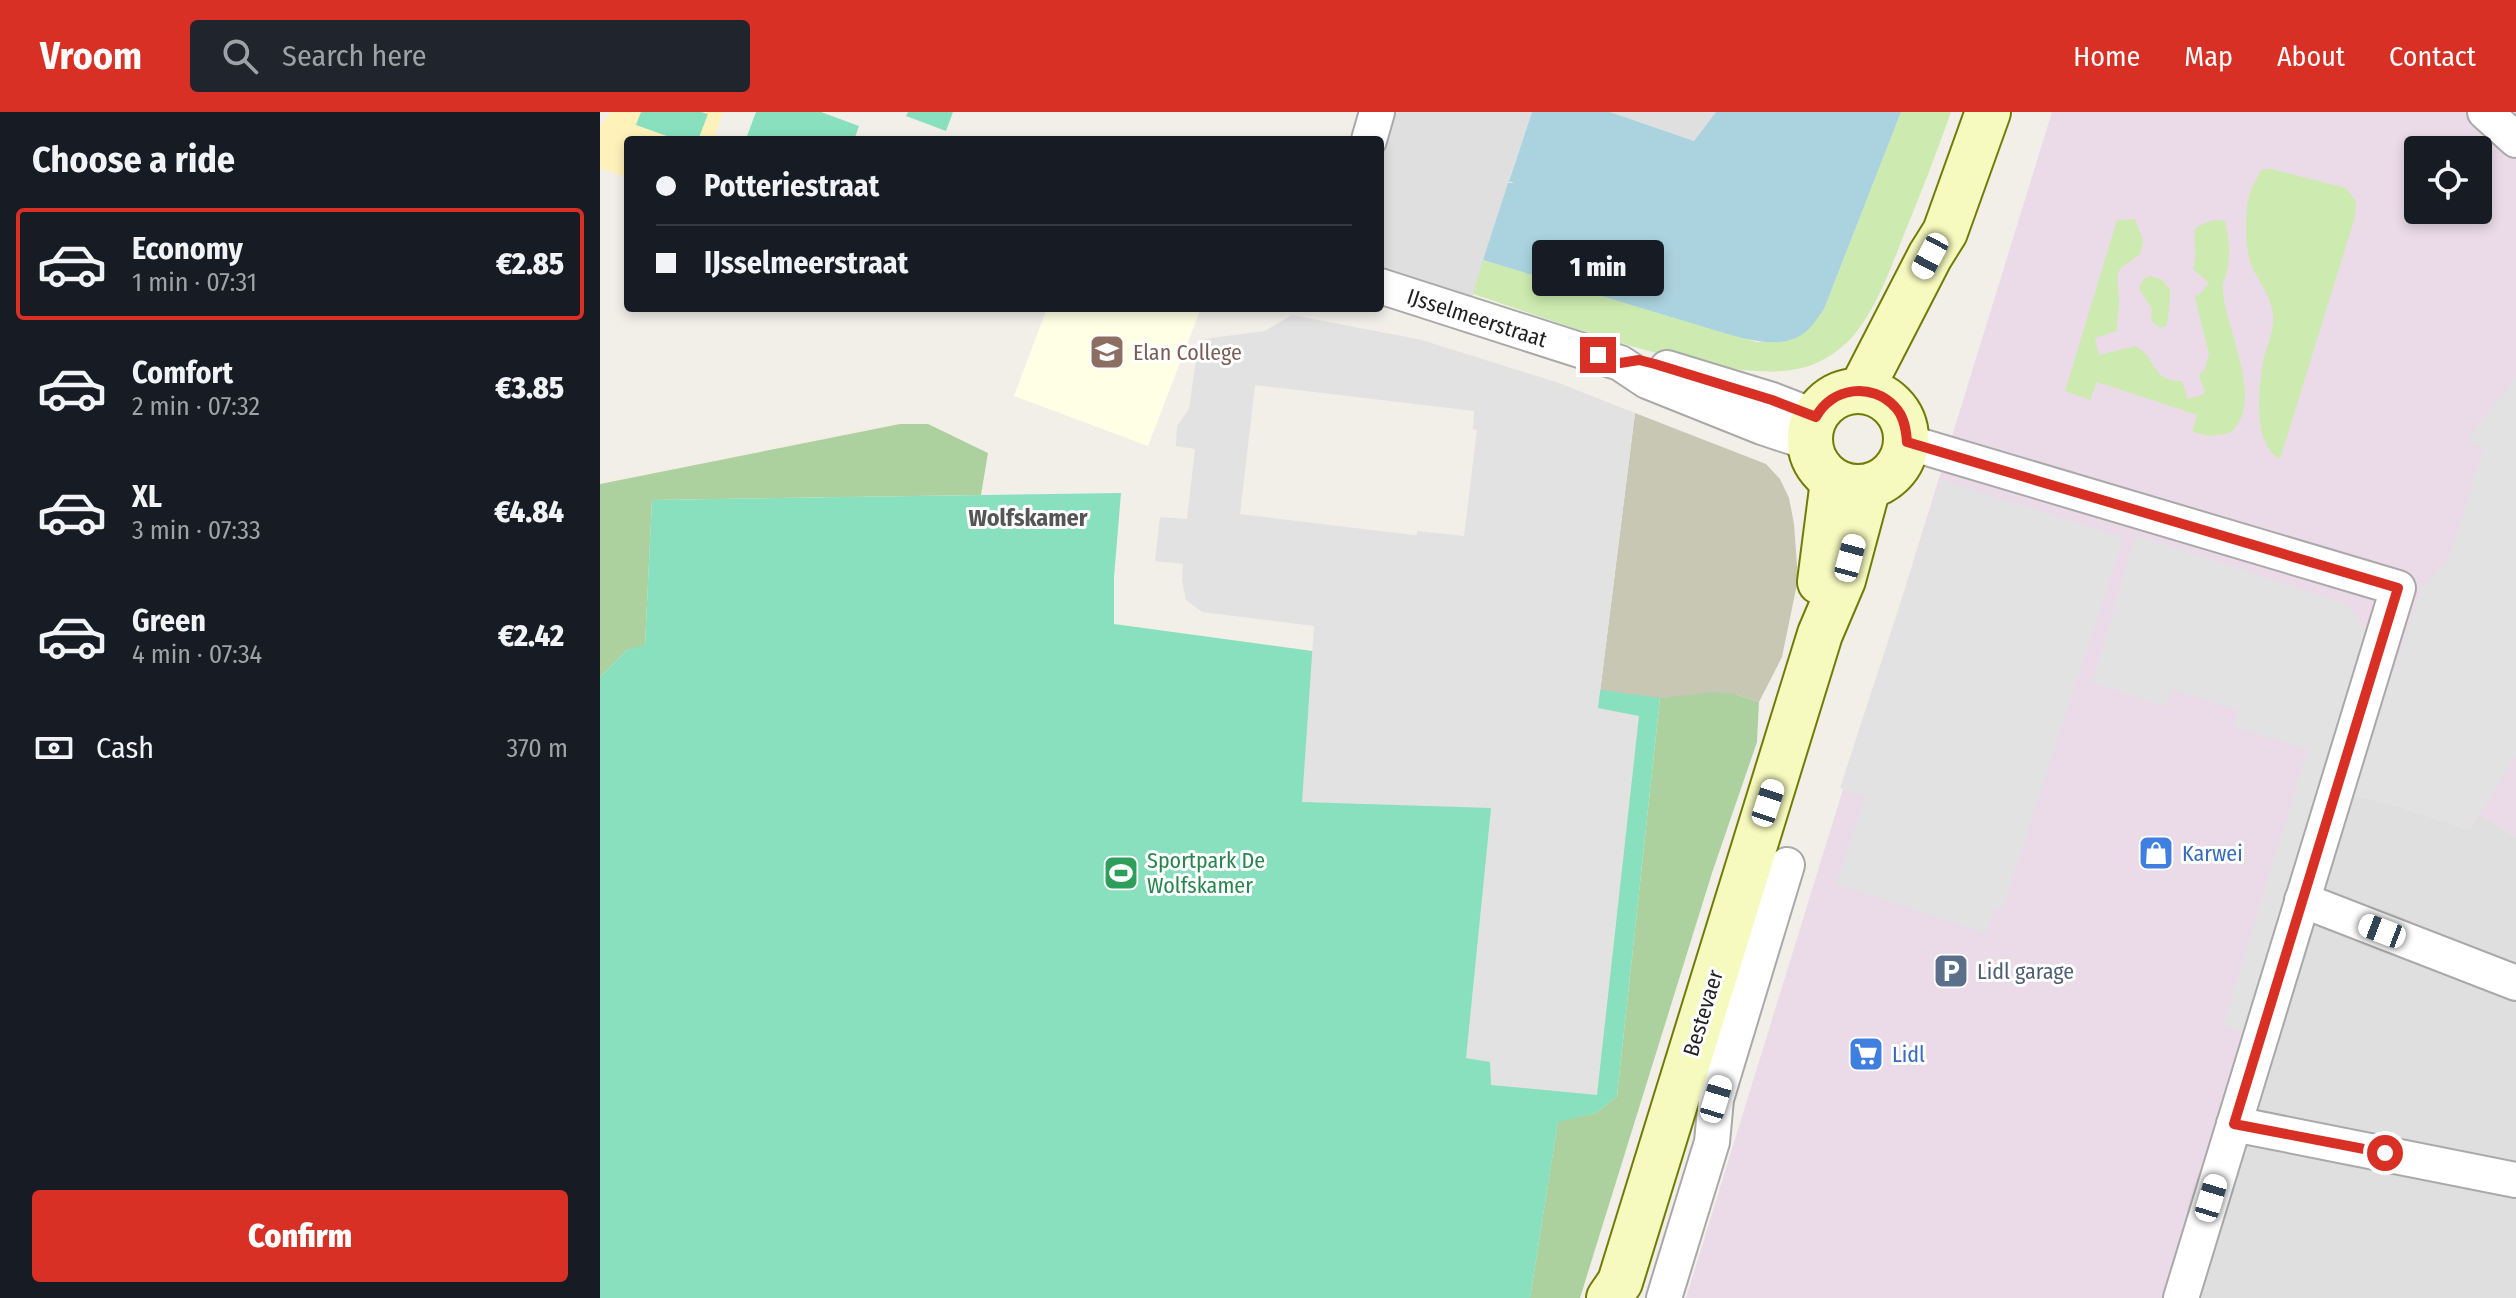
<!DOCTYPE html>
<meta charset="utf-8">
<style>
body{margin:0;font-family:"Fira Sans Condensed",sans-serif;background:#20242c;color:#f1f3f6;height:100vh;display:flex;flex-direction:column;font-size:30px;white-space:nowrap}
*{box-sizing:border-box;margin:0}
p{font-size:26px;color:#9ea1a6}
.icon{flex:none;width:44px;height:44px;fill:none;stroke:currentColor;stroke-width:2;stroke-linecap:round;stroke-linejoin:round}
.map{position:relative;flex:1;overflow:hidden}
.panel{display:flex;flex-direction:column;background:#171b24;width:600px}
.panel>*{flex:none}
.hud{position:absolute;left:24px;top:24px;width:760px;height:176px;border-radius:8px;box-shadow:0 4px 12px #0003;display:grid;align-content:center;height:176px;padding:0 32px;background:#171b24}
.controls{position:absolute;left:1804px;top:24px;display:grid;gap:16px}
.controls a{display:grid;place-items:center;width:88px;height:88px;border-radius:8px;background:#171b24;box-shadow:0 4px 12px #0003;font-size:40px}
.end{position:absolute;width:36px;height:36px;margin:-18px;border:10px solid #d93025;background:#fff;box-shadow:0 0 0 4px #fff}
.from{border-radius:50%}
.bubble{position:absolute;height:56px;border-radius:8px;background:#171b24;box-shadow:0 4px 12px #0003;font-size:26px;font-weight:800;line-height:56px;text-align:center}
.car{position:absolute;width:24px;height:48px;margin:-24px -12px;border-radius:10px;box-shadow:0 0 6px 2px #0007;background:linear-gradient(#fff 24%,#345 0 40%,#fff 0 76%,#345 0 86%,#fff 0)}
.hud b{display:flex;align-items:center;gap:28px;height:76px;font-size:30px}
.hud b+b{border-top:2px solid #363941}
.hud i{width:20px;height:20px;background:#f1f3f6}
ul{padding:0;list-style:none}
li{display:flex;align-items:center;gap:24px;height:112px;margin:0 16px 12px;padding:0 16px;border:4px solid transparent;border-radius:8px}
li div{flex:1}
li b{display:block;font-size:30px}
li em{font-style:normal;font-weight:800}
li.active{border-color:#d93025}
li>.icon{width:72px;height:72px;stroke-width:1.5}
h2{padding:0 32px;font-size:36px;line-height:96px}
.pay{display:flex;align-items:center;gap:20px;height:88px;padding:0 32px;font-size:30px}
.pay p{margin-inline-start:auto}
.action{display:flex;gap:16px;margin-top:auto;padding:16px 32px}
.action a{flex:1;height:92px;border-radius:8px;background:#d93025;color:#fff;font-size:32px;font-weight:800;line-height:92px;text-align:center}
header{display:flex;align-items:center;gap:48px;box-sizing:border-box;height:112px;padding:0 40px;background:#d93025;color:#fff}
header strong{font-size:38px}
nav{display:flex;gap:44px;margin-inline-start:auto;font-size:28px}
.search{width:560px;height:72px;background:#20242c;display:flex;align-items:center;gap:20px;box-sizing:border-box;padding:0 28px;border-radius:8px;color:#9ea1a6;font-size:30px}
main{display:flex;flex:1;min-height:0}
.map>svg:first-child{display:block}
.residential{fill:#e0dfdf}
.industrial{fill:#ebdbe8;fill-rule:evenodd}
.education{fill:#ffffe5}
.construction{fill:#c7c7b4}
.grass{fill:#cdebb0}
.forest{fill:#add19e}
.sand{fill:#fff1ba}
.pitch{fill:#88e0be}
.parking{fill:#e2e2e2;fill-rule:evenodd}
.water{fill:#aad3df}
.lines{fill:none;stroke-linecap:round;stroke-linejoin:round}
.street-casing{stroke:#a9a9a9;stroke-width:38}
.secondary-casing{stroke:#707d05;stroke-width:48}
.street{stroke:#fff;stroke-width:34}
.secondary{stroke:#f7fabf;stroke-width:44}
.route{stroke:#d93025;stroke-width:10}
.labels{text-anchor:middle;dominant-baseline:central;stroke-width:6;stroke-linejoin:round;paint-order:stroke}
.street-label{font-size:22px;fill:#222;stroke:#fff}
.education-label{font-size:22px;fill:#785e54;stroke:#fff;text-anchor:start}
.shop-label{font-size:22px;fill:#366cbe;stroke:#fff;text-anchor:start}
.leisure-label{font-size:22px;fill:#27864d;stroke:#fff;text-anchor:start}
.service-label{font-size:22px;fill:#4e5e75;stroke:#fff;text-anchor:start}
.neighbourhood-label{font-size:24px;font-weight:bold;fill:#555;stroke:#fff}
</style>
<header>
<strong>Vroom</strong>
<div class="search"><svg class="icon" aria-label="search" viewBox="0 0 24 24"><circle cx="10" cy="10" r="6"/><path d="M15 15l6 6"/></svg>Search here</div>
<nav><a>Home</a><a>Map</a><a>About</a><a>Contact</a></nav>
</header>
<main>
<section class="panel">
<h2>Choose a ride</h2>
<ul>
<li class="active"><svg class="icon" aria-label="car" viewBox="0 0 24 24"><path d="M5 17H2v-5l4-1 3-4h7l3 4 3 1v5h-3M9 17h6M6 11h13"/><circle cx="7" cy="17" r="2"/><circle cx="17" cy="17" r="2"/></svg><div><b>Economy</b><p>1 min · 07:31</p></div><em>€2.85</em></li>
<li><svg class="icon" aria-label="car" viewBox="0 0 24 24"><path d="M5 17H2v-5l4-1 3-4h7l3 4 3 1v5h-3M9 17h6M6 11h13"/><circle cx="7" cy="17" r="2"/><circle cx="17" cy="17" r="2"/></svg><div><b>Comfort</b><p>2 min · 07:32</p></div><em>€3.85</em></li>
<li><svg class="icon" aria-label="car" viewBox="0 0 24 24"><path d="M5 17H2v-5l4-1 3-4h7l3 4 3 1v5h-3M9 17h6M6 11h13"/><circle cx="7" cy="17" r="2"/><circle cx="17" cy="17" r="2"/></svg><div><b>XL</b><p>3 min · 07:33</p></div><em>€4.84</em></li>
<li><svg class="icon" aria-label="car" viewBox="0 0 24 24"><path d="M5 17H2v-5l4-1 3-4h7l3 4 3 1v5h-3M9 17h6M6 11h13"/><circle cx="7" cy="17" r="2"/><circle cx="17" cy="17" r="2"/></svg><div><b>Green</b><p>4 min · 07:34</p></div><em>€2.42</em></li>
</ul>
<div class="pay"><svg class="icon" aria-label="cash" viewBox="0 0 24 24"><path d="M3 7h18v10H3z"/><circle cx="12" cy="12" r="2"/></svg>Cash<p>370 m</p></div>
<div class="action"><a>Confirm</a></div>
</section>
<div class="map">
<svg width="1916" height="1186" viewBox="0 0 1916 1186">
<rect width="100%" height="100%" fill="#f2efe9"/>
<g class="residential">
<polygon points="777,0 932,0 909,68 914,70 908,71 867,203 780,174 780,28"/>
<polygon points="1010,0 1116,0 1094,29"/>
<polygon points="1751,683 1800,695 1870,718 1880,702 1916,725 1916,1186 1593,1186"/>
</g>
<path class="industrial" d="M1452,0H1916V725L1880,703L1870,718L1800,695L1746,682L1593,1186H1086ZM1818,38H1878V98H1818Z"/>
<polygon class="education" points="447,196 601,196 548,334 414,284"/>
<polygon class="construction" points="1035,301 1166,352 1180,367 1189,386 1194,412 1198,467 1182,545 1159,590 1135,582 1060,586 1039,604 998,596"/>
<g class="grass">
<path d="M1301,0H1351C1336,42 1320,84 1303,125C1290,158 1277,195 1254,223C1243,236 1226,248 1209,254C1134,280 951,207 873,182L883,148L1156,230C1195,231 1200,226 1224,197Z"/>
<path d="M1671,57L1746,76L1756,89L1755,105L1680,347C1651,332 1659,273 1664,245C1668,230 1674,220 1673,203C1671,186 1662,174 1654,159C1644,142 1644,99 1650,80C1653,73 1658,65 1661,58Z"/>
<path d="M1535,107L1543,128L1541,141C1516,162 1516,151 1519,187C1520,197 1516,208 1517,219L1495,226L1499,243L1535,234C1557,244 1550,270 1582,269L1588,287L1605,282L1599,262L1604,259L1609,242L1594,183L1598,184L1609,171L1593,157C1598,140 1593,133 1595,117C1605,110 1613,106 1625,109C1629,127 1631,141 1627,159C1626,165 1622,170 1623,177C1624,216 1667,289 1630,321L1611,324L1592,320L1597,303L1497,270L1490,288L1465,279L1517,108Z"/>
<path d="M1550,164L1561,167L1570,177C1571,184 1568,209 1566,214L1560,216L1551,209L1552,198L1539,176L1544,167Z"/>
</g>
<g class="forest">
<polygon points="300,312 328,312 388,341 381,383 52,388 45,534 27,538 0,565 0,372"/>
<polygon points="1112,580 1135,582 1159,590 1157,630 1112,761 980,1186 930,1186 958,1009 996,1001 1017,984 1060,586"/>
</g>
<polygon class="sand" points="10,0 123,0 113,28 28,28 28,66 0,56 0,15"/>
<g class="pitch">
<polygon points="41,0 101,0 108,2 98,28 78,28 36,13"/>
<polygon points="156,0 221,0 259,14 254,28 158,28 147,24"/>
<polygon points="308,0 353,0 346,19 306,4"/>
<polygon points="521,381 514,465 514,512 1060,586 1017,984 996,1001 958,1010 930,1186 0,1186 0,565 27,538 45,533 52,388"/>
</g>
<g class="parking">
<path d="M692,203L822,228L959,271L1035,301L998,596L1039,604L997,983L891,973L890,950L866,946L891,696L702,690L714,514L602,500L586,488L582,468L583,452L555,449L560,405L587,407L595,337L576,334L577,314L589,297L597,240L604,227L665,219ZM655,273L874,299L873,317L877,318L864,424L817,419V423H813L640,402Z"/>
<polygon points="1916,264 1916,643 1870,718 1800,695 1751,683 1822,475 1849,446 1883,338 1868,327"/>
<polygon points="1341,367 1523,426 1402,798 1394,796 1386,821 1236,772 1265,685 1240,676"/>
<polygon points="1536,423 1747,492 1768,521 1651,922 1623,914 1708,637 1634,615 1639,598 1572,578 1566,594 1492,571"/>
</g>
<path class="water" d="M932,0H1010L1094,29L1116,0H1301L1224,197C1218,205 1211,217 1203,222C1183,236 1155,229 1134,224L883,148L908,71H914L909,69Z"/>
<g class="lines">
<defs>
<g id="street">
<polyline points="1885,0 1916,28"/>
<polyline points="769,28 777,0"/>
<polyline points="780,174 1020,251 1047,269 1162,315 1210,331"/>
<polyline points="1067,256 1172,288 1216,305"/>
<polyline points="1307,330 1798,476 1581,1186"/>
<polyline points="1702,788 1916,871"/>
<polyline points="1634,1012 1916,1068"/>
<polyline points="1064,1186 1112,1030 1116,987 1187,753"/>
</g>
<g id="secondary">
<polyline points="1261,278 1330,144 1345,120 1388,0"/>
<circle cx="1258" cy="327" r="48"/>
<polyline points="1220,470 1233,369"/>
<polyline points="1009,1186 1020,1170 1220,522 1243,468 1268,375"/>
</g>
</defs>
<use href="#street" class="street-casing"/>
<use href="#secondary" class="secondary-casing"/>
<use href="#street" class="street"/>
<use href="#secondary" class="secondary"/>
</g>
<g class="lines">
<path class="route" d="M998,243L1020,251L1039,248L1055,252L1172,288L1216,305C1232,275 1272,270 1295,295C1304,304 1306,317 1307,330L1798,476L1634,1012L1785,1041"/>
</g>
<defs>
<symbol id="school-square" viewBox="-11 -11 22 22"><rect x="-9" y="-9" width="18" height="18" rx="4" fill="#8d6e63" stroke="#fff"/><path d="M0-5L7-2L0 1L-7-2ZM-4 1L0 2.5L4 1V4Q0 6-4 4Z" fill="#fff"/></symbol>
<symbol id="shop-square" viewBox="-11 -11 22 22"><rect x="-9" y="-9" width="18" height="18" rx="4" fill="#3f7fe0" stroke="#fff"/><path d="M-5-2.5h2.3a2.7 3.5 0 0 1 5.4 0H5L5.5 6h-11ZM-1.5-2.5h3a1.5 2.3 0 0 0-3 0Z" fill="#fff"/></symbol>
<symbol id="stadium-square" viewBox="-11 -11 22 22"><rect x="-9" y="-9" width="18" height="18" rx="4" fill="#2e9e5b" stroke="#fff"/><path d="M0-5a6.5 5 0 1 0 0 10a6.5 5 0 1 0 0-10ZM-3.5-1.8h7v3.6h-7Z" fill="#fff"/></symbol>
<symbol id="parking-square" viewBox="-11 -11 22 22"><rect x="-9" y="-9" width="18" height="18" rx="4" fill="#5c6f8a" stroke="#fff"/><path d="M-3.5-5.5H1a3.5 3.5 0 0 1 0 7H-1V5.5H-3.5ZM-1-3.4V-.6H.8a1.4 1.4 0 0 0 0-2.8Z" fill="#fff"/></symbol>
<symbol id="supermarket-square" viewBox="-11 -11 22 22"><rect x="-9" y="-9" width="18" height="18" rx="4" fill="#3f7fe0" stroke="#fff"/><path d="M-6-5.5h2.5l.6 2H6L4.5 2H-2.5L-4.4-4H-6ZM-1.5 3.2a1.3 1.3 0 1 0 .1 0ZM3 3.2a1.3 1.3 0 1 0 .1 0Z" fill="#fff"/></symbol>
</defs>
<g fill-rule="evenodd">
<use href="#school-square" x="487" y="220" width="40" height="40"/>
<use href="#shop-square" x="1536" y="721" width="40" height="40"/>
<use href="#stadium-square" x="501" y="741" width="40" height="40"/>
<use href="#parking-square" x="1331" y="839" width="40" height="40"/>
<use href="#supermarket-square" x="1246" y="922" width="40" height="40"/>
</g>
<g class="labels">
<g class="street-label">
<text transform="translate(877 206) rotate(18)">IJsselmeerstraat</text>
<text transform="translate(1103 901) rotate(-73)">Bestevaer</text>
</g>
<g class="education-label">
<text x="533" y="240">Elan College</text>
</g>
<g class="shop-label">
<text x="1582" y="741">Karwei</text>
<text x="1292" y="942">Lidl</text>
</g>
<g class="leisure-label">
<text x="547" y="748">Sportpark De<tspan x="547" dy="25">Wolfskamer</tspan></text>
</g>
<g class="service-label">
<text x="1377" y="859">Lidl garage</text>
</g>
<g class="neighbourhood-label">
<text x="428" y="406">Wolfskamer</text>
</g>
</g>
</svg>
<div class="controls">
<a><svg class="icon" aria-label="locate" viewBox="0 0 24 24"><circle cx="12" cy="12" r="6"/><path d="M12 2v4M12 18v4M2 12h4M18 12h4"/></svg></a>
</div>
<i class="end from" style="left:1785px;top:1041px"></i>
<i class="end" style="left:998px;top:243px"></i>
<div class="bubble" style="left:932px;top:128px;width:132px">1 min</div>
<i class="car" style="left:1330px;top:144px;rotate:208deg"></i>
<i class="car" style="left:1250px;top:446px;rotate:15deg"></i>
<i class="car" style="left:1168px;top:691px;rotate:18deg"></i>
<i class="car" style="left:1782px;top:819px;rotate:291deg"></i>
<i class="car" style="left:1116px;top:987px;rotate:17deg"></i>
<i class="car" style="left:1611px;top:1086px;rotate:17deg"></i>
<div class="hud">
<b><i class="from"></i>Potteriestraat</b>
<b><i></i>IJsselmeerstraat</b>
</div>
</div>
</main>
